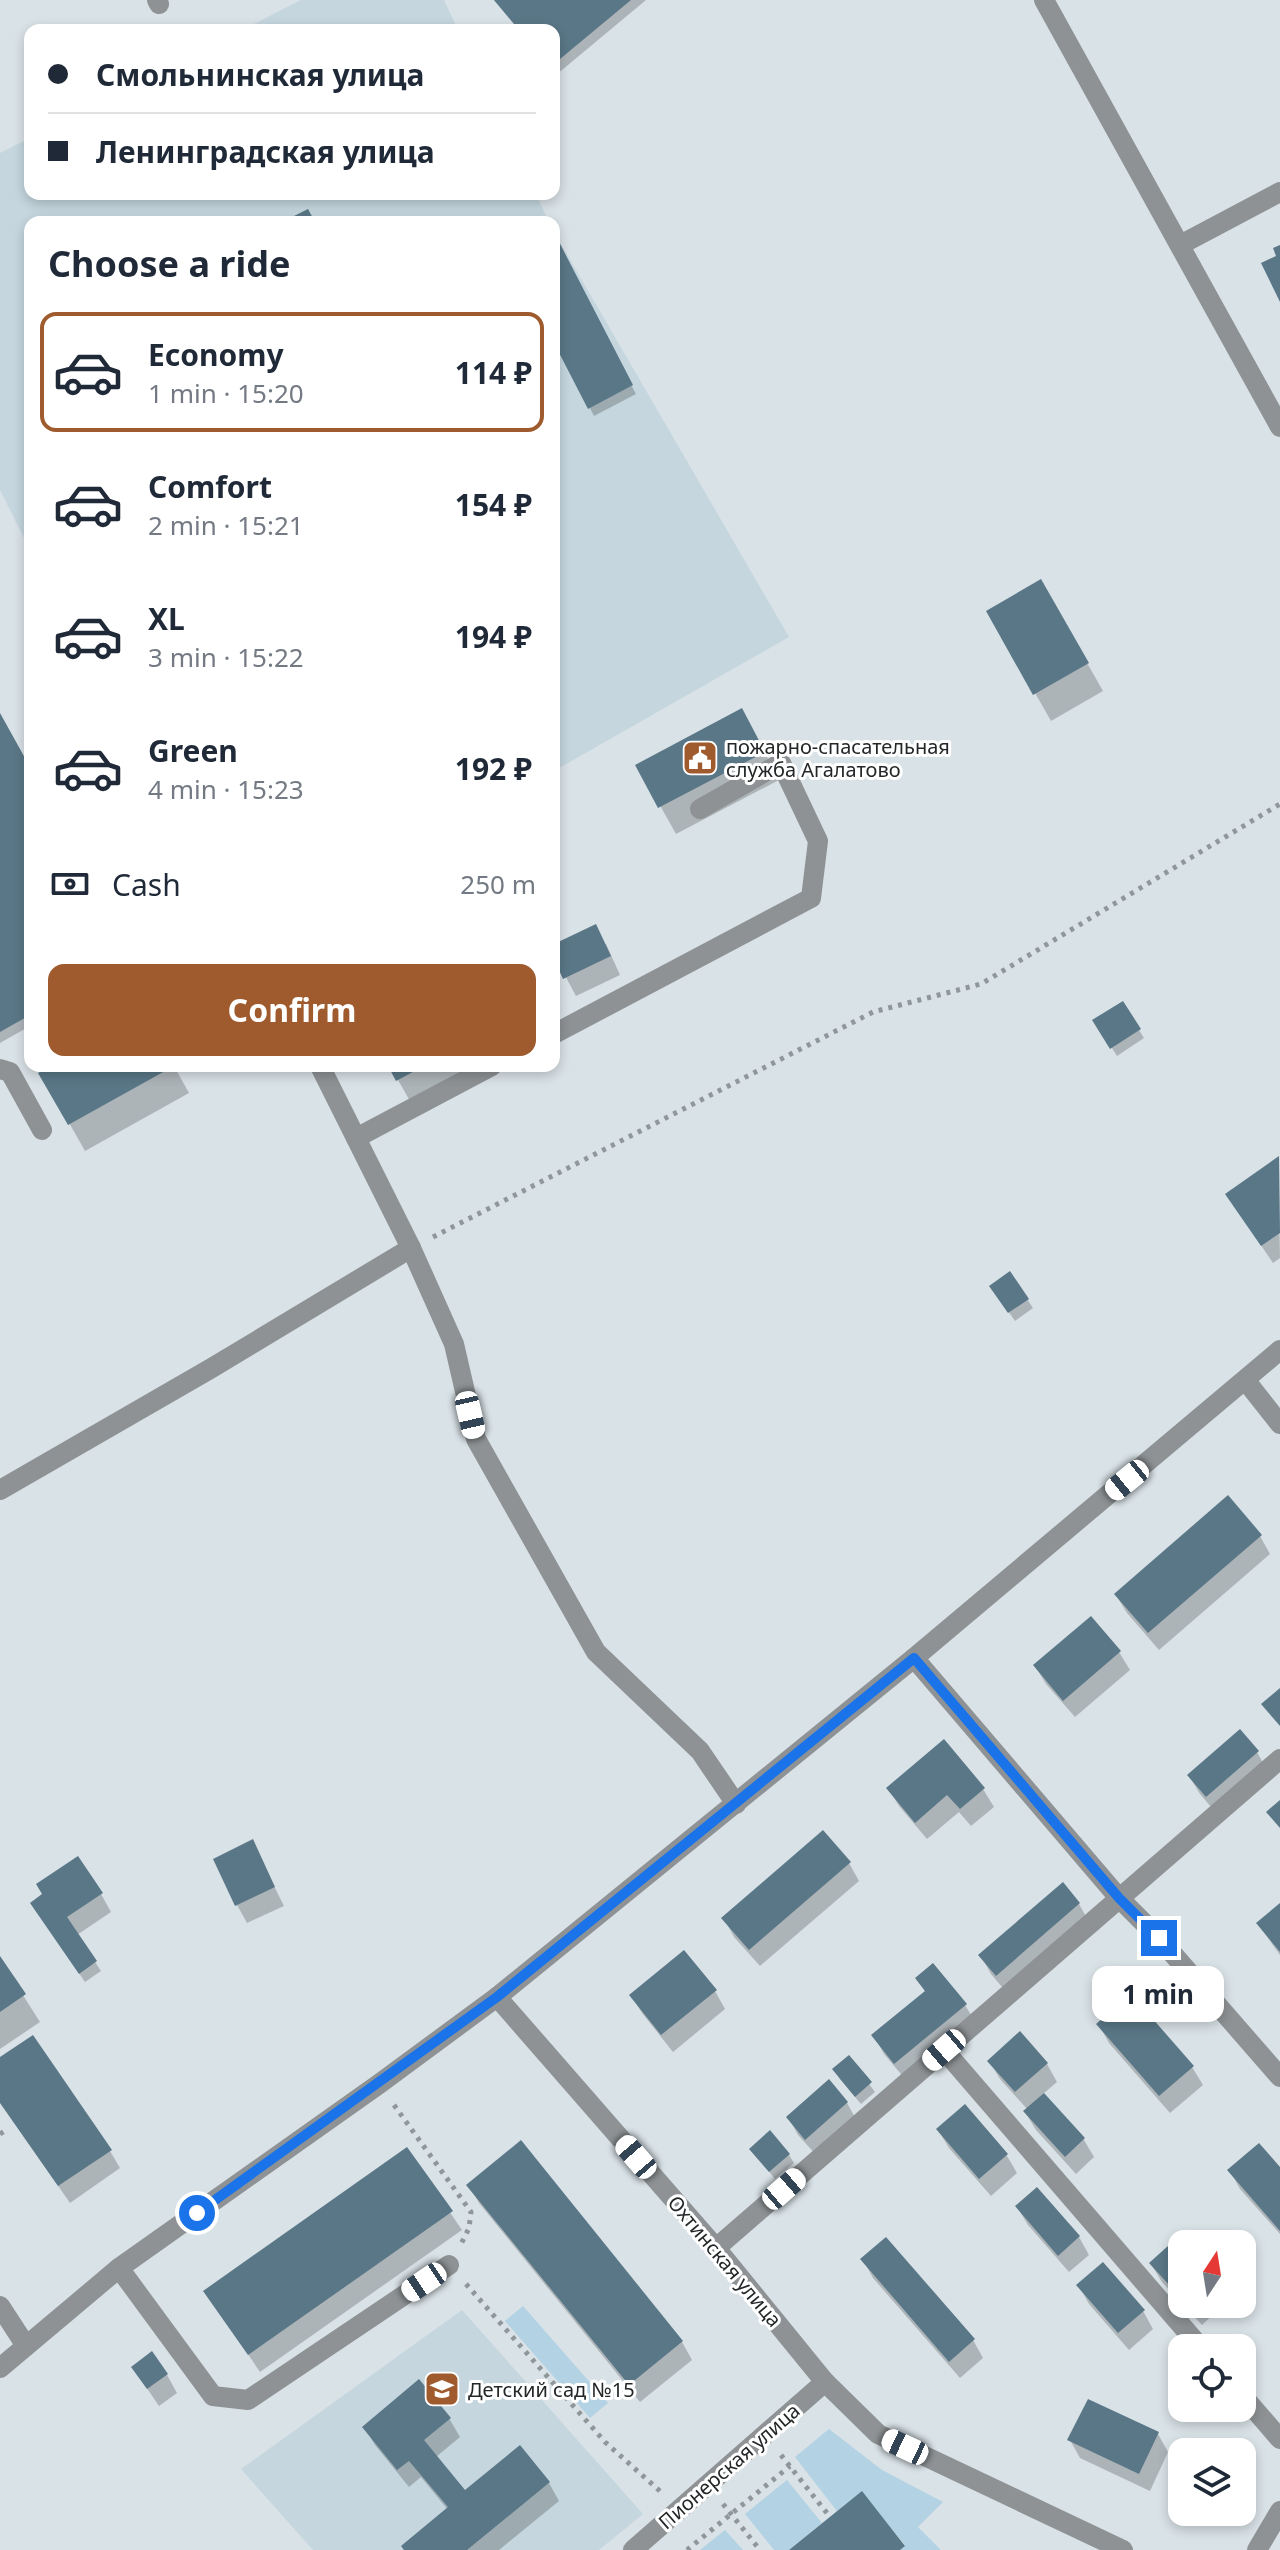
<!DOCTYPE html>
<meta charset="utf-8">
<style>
body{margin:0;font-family:"Noto Sans",sans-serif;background:#f6f6f7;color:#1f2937;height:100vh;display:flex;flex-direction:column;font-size:30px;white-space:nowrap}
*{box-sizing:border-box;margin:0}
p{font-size:26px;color:#747a83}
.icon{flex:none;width:44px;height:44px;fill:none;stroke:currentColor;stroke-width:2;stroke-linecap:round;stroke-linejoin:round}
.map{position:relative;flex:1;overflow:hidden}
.details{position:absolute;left:24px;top:216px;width:536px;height:856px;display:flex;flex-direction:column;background:#fff;border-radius:16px;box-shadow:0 4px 12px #0003}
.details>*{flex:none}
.banner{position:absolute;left:24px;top:24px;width:536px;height:176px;border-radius:16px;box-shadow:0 4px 12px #0003;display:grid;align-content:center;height:176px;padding:0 24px;background:#fff}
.needle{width:52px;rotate:12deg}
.tools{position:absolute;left:1168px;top:2230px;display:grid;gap:16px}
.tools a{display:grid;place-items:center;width:88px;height:88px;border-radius:16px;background:#fff;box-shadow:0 4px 12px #0003;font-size:40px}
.end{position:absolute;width:36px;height:36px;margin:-18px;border:10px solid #1a73e8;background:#fff;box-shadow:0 0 0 4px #fff}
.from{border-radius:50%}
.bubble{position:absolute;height:56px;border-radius:16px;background:#fff;box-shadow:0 4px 12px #0003;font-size:26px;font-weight:700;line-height:56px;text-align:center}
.car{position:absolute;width:24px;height:48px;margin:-24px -12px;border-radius:10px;box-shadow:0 0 6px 2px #0007;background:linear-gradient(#fff 24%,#345 0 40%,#fff 0 76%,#345 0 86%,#fff 0)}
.banner b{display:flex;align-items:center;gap:28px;height:76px;font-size:30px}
.banner b+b{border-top:2px solid #e0e1e3}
.banner i{width:20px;height:20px;background:#1f2937}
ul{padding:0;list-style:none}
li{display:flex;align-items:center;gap:24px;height:120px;margin:0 16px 12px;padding:0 8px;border:4px solid transparent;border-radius:16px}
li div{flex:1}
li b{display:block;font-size:30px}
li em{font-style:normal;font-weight:700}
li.on{border-color:#9f5b2d}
li>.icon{width:72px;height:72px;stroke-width:1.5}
h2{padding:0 24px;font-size:36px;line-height:96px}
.pay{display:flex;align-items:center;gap:20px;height:88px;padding:0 24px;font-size:30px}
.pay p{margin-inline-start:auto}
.cta{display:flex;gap:16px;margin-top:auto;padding:16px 24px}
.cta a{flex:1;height:92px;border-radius:16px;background:#9f5b2d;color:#fff;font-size:32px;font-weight:700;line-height:92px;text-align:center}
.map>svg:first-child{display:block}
.built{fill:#c5d6de}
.green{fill:#b3d2e3}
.shadow{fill:#0003}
.building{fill:#5a7787}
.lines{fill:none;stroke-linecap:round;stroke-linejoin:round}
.path{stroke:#90979a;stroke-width:5;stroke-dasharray:4 6;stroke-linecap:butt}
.minor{stroke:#8e9294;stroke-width:20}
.route{stroke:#1a73e8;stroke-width:10}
.labels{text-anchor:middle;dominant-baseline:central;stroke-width:6;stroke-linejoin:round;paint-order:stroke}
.poi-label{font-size:20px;fill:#232728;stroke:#fff;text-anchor:start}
.street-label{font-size:20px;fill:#232728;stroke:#fff}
</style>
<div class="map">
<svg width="1280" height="2550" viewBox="0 0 1280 2550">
<rect width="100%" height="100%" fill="#d9e2e7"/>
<g class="built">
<polygon points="301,0 444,0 458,30 242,30"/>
<polygon points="30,138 30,194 536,194 549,222 30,222 30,550 0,490 0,153"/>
<polygon points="554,232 789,637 554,771"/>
<polygon points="462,2310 643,2514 599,2550 313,2550 241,2469"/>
</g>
<g class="green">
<polygon points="523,2306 608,2403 590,2418 505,2321"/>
<polygon points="829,2429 882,2470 943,2502 918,2527 941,2550 900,2550 905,2545 862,2492 837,2511 795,2457"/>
<polygon points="787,2480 822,2523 789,2550 774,2550 745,2514"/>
<polygon points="725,2530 743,2550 700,2550"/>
</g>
<g class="shadow">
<polygon points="494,0 646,0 556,75 554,30 519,30"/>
<polygon points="554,240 636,394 594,416 554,338"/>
<polygon points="1041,582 1103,691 1051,721 989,612"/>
<polygon points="0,717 30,771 30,1026 0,1043"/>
<polygon points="757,738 779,780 676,834 638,766"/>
<polygon points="606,944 620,975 576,996 554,955 554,946"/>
<polygon points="1123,1004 1144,1038 1117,1056 1095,1021"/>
<polygon points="54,1066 174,1066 189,1093 85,1151 41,1073"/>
<polygon points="390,1066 491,1066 418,1115"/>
<polygon points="1278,1159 1280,1258 1273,1263 1227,1195"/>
<polygon points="1010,1274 1033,1308 1015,1321 997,1295"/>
<polygon points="1260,1536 1270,1554 1159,1650 1127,1613 1116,1595"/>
<polygon points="1119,1652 1130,1670 1075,1717 1046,1684 1035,1666"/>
<polygon points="1257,1752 1267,1770 1217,1814 1200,1794 1189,1776"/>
<polygon points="888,1788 983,1789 994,1807 971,1826 959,1812 927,1839 899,1806"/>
<polygon points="252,1842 284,1906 247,1923 237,1905"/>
<polygon points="849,1863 859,1881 760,1966 734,1937 724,1919"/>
<polygon points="1062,1885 1079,1904 1089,1922 1007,1993 991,1974 981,1956"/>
<polygon points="101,1894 111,1912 77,1935 101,1971 85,1982 37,1911"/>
<polygon points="1280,1905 1280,1955 1258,1924"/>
<polygon points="0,1959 40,2022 0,2049"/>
<polygon points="918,1979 965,2005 976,2023 906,2080 884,2054 874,2036 926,1993"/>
<polygon points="715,1991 725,2009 673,2052 642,2013 631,1995"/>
<polygon points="1099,2025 1192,2067 1203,2085 1170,2113 1109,2043"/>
<polygon points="849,2057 875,2092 861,2104 839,2078"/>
<polygon points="0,2060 110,2151 120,2168 70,2203 0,2102"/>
<polygon points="989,2061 1047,2064 1057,2082 1043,2094 1084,2140 1094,2157 1076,2174 1036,2130 1025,2112 1028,2110 1000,2079"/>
<polygon points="828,2082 847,2103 857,2121 817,2156 798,2135 788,2117"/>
<polygon points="965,2107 1007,2156 1017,2173 991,2196 949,2148 938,2130"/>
<polygon points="751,2149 789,2155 794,2163 775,2179"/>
<polygon points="407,2150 462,2230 260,2372 205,2291"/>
<polygon points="1280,2170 1280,2234 1240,2189 1230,2171"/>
<polygon points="469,2185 682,2342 692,2360 640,2402 479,2203"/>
<polygon points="1017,2207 1079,2237 1089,2255 1069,2272 1028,2225"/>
<polygon points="863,2260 973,2340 983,2358 960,2378 873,2278"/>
<polygon points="1151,2264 1182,2264 1182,2304 1162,2282"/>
<polygon points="1079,2286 1143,2311 1153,2329 1129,2350 1089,2304"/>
<polygon points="1182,2304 1214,2304 1218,2310 1202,2325"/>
<polygon points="133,2368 167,2375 177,2393 159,2406"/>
<polygon points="419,2382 450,2420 460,2437 436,2457 465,2493 549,2483 559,2501 499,2550 406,2550 448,2510 421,2477 409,2487 375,2445 364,2427"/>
<polygon points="1158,2434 1168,2452 1150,2491 1080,2458 1070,2440"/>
</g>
<g class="building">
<polygon points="494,0 631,0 554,64 554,30 519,30"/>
<polygon points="308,209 315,222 282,222"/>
<polygon points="556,236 633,385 588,409 554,343 554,238"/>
<polygon points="1280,245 1280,302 1261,263 1276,256 1273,248"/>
<polygon points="1041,579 1089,663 1033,695 986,611"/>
<polygon points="742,708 765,752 658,808 635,765"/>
<polygon points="0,713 30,767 30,1015 0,1032"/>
<polygon points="596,924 611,956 563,979 554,959 554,944"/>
<polygon points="1123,1001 1141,1029 1110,1049 1092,1020"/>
<polygon points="50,1066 174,1066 68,1125 38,1073"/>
<polygon points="388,1066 424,1066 396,1081"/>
<polygon points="1279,1156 1280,1233 1261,1246 1225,1194"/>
<polygon points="1010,1271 1029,1299 1008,1313 989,1286"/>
<polygon points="1228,1495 1262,1535 1148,1633 1114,1594"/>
<polygon points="1091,1616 1121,1651 1063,1701 1033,1665"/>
<polygon points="1280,1688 1280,1726 1261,1704"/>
<polygon points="1240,1729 1259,1751 1206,1797 1187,1775"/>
<polygon points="944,1739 985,1788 960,1809 947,1795 915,1823 886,1788"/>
<polygon points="1280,1800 1280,1828 1266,1812"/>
<polygon points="823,1830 851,1862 749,1950 721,1918"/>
<polygon points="253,1839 275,1887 235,1906 213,1859"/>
<polygon points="78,1856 103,1893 67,1917 97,1961 79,1974 30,1903 42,1894 36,1884"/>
<polygon points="1063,1882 1080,1903 996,1976 978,1955"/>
<polygon points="1280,1903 1280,1952 1256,1923"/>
<polygon points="684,1950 717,1990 661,2035 629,1995"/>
<polygon points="0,1956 26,1994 0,2012"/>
<polygon points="933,1963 967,2004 894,2064 871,2035 925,1991 915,1978"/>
<polygon points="1131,1994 1194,2066 1159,2096 1096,2024"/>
<polygon points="1020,2031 1048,2063 1015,2092 987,2061"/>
<polygon points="33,2035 112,2150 58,2186 0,2103 0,2057"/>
<polygon points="849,2055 872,2082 855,2097 832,2069"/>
<polygon points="829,2079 848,2102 805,2140 786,2117"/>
<polygon points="1044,2093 1085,2138 1065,2157 1023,2111"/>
<polygon points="965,2104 1008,2154 979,2179 936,2129"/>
<polygon points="770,2130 790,2154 769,2172 749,2149"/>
<polygon points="521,2140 683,2341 629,2385 466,2185"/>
<polygon points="1259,2143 1280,2167 1280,2231 1227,2170"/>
<polygon points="407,2147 453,2211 248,2355 203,2291"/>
<polygon points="1037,2187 1080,2236 1058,2256 1015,2206"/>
<polygon points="886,2237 975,2339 949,2362 860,2259"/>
<polygon points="1168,2246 1182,2261 1182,2299 1149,2263"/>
<polygon points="1103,2262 1145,2310 1118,2333 1076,2285"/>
<polygon points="152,2351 168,2374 147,2389 131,2367"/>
<polygon points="419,2379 451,2418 424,2440 465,2490 520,2445 550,2482 467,2550 404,2550 401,2546 448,2507 409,2461 397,2470 362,2427"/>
<polygon points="1088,2399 1159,2432 1139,2474 1067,2440"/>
<polygon points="862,2491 905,2546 900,2550 789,2550"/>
</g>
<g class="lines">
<g class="path">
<polyline points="433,1237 873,1012 981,984 1280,804"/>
<polyline points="394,2105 471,2212 469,2228 461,2244"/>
<polyline points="0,2134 8,2129"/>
<polyline points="466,2284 605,2442 661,2492"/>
<polyline points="781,2455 830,2517"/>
<polyline points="723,2504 760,2550"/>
<polyline points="687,2550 790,2466"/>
</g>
<g class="minor">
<polyline points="157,0 159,4"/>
<polyline points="1044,0 1280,427"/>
<polyline points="1180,245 1280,192"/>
<polyline points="554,1034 811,898 818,841 781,763 700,809"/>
<polyline points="320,1066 411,1248 454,1344 476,1439 596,1652 700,1751 736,1804"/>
<polyline points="0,1069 10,1072 42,1130"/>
<polyline points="356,1138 492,1066"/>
<polyline points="1246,1381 1280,1424"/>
<polyline points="0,1490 210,1369 411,1248"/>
<polyline points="914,1658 1119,1898 1159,1938 1280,2077"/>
<polyline points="497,1997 716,2248 825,2382 878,2434 1123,2550"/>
<polyline points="944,2050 1201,2348"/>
<polyline points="716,2248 1280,1759"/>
<polyline points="119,2268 213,2396 248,2400 449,2265"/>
<polyline points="0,2306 26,2346"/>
<polyline points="0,2368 119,2268 379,2084 497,1997 914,1658 1280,1350"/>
<polyline points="1242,2395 1280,2439"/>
<polyline points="633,2550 825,2382"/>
<polyline points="1257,2550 1280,2511"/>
</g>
</g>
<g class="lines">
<polyline class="route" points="197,2213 497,1997 914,1658 1119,1898 1159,1938"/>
</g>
<defs>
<symbol id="civic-square" viewBox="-11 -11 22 22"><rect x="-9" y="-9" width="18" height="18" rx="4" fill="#9f5b2d" stroke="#fff"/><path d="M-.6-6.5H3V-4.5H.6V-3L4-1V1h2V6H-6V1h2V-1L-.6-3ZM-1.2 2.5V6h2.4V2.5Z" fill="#fff"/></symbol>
<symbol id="school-square" viewBox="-11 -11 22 22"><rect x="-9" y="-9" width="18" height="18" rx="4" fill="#9f5b2d" stroke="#fff"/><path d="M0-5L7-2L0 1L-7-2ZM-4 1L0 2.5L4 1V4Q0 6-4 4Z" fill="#fff"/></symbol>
</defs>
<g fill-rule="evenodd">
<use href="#civic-square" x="680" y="738" width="40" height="40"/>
<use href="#school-square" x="422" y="2369" width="40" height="40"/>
</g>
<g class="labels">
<g class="poi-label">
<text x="726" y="746">пожарно-спасательная<tspan x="726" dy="23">служба Агалатово</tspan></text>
<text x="468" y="2389">Детский сад №15</text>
</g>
<g class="street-label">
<text transform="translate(725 2261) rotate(50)">Охтинская улица</text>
<text transform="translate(729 2466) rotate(-41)">Пионерская улица</text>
</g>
</g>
</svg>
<div class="tools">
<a><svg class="needle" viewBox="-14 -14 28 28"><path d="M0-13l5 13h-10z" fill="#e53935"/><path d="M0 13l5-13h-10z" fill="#747a83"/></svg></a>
<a><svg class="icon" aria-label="locate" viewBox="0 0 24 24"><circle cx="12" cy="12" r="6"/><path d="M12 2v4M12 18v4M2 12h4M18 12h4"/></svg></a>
<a><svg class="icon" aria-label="layers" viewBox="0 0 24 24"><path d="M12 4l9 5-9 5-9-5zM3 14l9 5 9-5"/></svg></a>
</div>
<i class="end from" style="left:197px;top:2213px"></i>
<i class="end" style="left:1159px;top:1938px"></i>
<div class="bubble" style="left:1092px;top:1966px;width:132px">1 min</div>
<i class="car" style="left:470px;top:1415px;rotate:167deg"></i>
<i class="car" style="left:1127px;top:1480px;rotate:231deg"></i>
<i class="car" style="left:944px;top:2050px;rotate:229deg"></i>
<i class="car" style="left:636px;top:2157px;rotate:319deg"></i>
<i class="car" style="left:784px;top:2189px;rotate:49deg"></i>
<i class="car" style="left:424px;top:2282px;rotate:236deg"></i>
<i class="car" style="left:905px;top:2447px;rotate:295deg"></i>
<div class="banner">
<b><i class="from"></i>Смольнинская улица</b>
<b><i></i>Ленинградская улица</b>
</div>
<section class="details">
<h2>Choose a ride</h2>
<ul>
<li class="on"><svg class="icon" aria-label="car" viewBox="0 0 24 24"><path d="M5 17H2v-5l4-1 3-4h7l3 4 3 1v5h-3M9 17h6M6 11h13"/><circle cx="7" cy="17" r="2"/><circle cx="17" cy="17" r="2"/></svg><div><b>Economy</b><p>1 min · 15:20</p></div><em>114 ₽</em></li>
<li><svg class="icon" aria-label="car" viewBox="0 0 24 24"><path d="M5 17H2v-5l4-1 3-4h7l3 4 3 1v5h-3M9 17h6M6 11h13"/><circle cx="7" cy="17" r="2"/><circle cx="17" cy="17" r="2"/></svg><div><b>Comfort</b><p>2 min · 15:21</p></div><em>154 ₽</em></li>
<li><svg class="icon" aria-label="car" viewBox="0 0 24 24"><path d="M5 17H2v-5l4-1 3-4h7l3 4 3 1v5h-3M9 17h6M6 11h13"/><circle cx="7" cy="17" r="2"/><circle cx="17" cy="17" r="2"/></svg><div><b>XL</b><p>3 min · 15:22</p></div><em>194 ₽</em></li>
<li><svg class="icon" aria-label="car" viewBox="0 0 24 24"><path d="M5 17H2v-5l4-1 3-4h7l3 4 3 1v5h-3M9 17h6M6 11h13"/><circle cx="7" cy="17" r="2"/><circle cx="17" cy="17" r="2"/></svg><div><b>Green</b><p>4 min · 15:23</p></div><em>192 ₽</em></li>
</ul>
<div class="pay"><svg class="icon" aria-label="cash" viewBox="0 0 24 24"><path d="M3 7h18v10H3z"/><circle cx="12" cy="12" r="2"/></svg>Cash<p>250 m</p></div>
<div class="cta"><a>Confirm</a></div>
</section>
</div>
